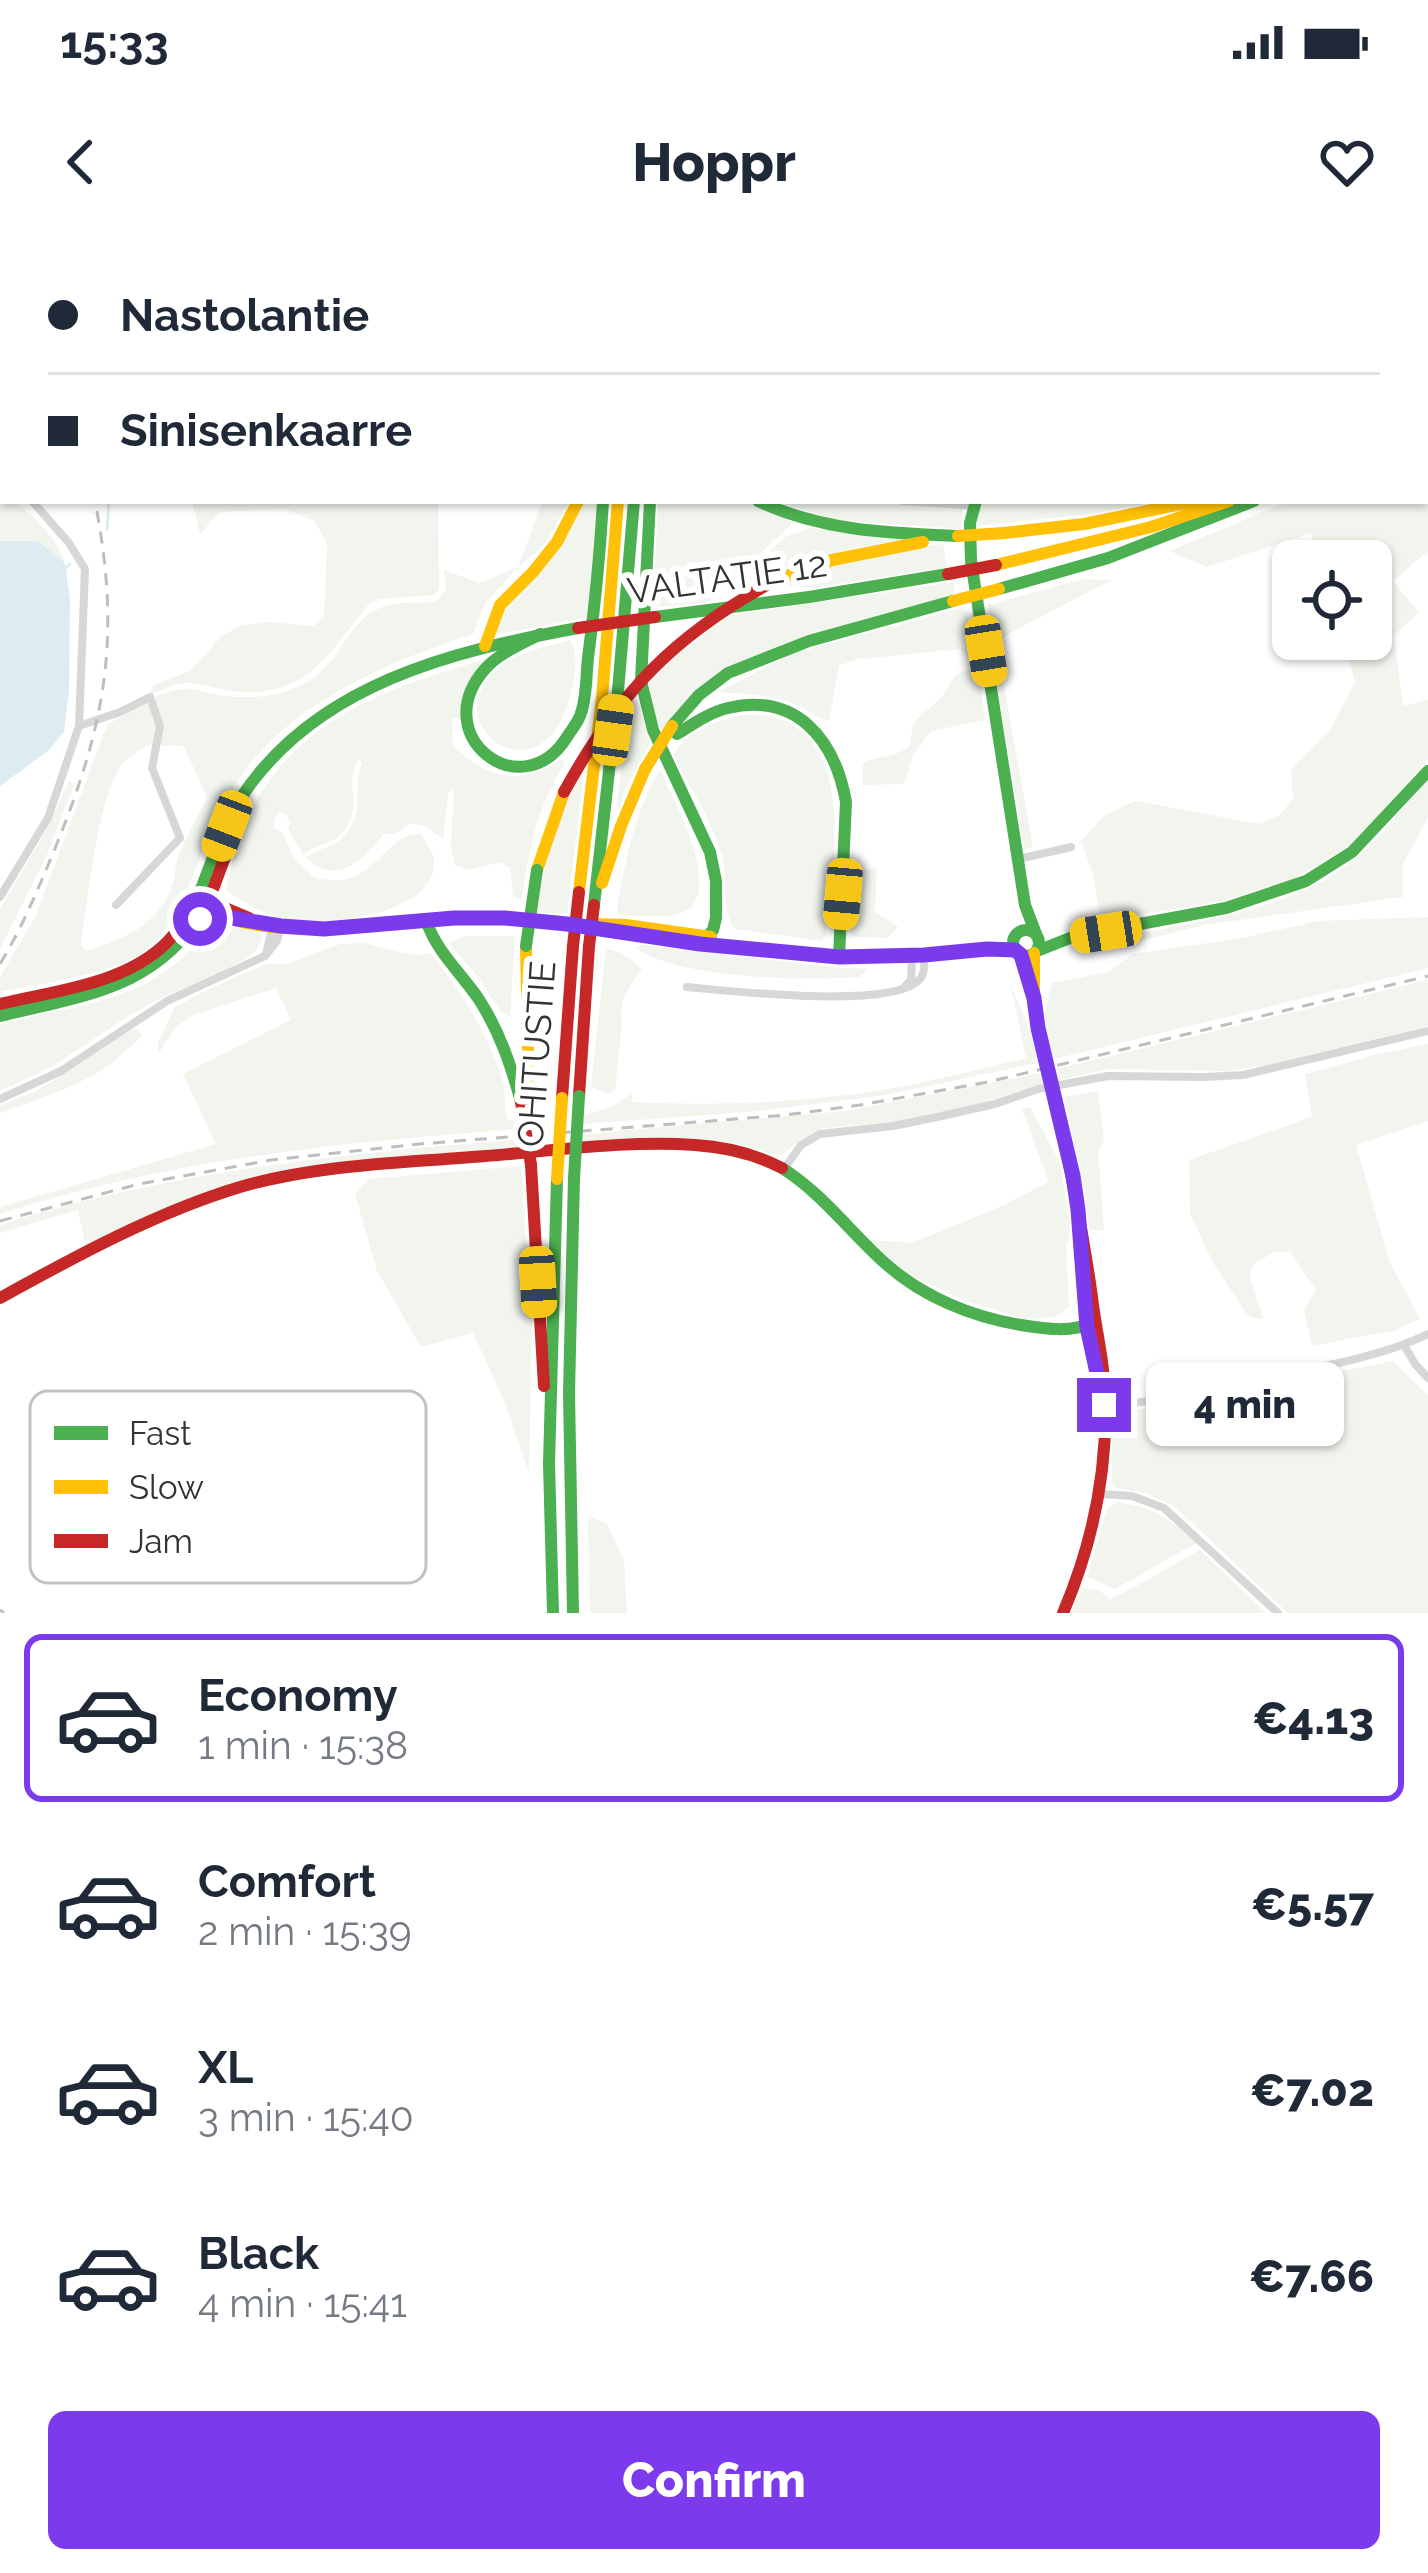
<!DOCTYPE html>
<meta charset="utf-8">
<style>
body{margin:0;font-family:Raleway,sans-serif;background:#f2f2f3;color:#1f2937;height:100vh;display:flex;flex-direction:column;font-size:45px;white-space:nowrap}
*{box-sizing:border-box;margin:0}
p{font-size:39px;color:#747a83}
.icon{flex:none;width:66px;height:66px;fill:none;stroke:currentColor;stroke-width:2;stroke-linecap:round;stroke-linejoin:round}
.map{position:relative;height:1373px;overflow:hidden}
.sheet{display:flex;flex-direction:column;background:#fff;flex:1}
.sheet>*{flex:none}
.hud{position:absolute;left:0px;top:0px;width:1428px;height:264px;box-shadow:0 3px 9px #0004;display:grid;align-content:center;height:264px;padding:0 48px;background:#fff}
.buttons{position:absolute;left:1272px;top:300px;display:grid;gap:24px}
.buttons a{display:grid;place-items:center;width:120px;height:120px;border-radius:18px;background:#fff;box-shadow:0 3px 9px #0004;font-size:60px}
.end{position:absolute;width:54px;height:54px;margin:-27px;border:15px solid #7c3aed;background:#fff;box-shadow:0 0 0 6px #fff}
.from{border-radius:50%}
.bubble{position:absolute;height:84px;border-radius:18px;background:#fff;box-shadow:0 3px 9px #0004;font-size:39px;font-weight:800;line-height:84px;text-align:center}
.car{position:absolute;width:36px;height:72px;margin:-36px -18px;border-radius:15px;box-shadow:0 0 9px 3px #0007;background:linear-gradient(#f5c518 24%,#345 0 40%,#f5c518 0 76%,#345 0 86%,#f5c518 0)}
.hud b{display:flex;align-items:center;gap:42px;height:114px;font-size:45px}
.hud b+b{border-top:3px solid #e0e1e3}
.hud i{width:30px;height:30px;background:#1f2937}
ul{padding:21px 0 0;list-style:none}
li{display:flex;align-items:center;gap:36px;height:168px;margin:0 24px 18px;padding:0 24px;border:6px solid transparent;border-radius:18px}
li div{flex:1}
li b{display:block;font-size:45px}
li em{font-style:normal;font-weight:800}
li.selected{border-color:#7c3aed}
li>.icon{width:108px;height:108px;stroke-width:1.5}
.cta{display:flex;gap:24px;margin-top:auto;padding:24px 48px}
.cta a{flex:1;height:138px;border-radius:18px;background:#7c3aed;color:#fff;font-size:48px;font-weight:800;line-height:138px;text-align:center}
.status{display:flex;justify-content:space-between;align-items:center;height:84px;padding:0 60px;background:#fff;direction:ltr}
.status svg{height:33px;fill:currentColor}
header{display:flex;justify-content:space-between;align-items:center;height:156px;padding:0 48px;background:#fff;font-size:54px;font-weight:800}
.map>svg:first-child{display:block}
.green{fill:#f1f5ed;fill-rule:evenodd}
.water{fill:#ddebf3}
.lines{fill:none;stroke-linecap:round;stroke-linejoin:round}
.stream{stroke:#ddebf3;stroke-width:3}
.street{stroke:#d7d7d7;stroke-width:8}
.fast{stroke:#4caf50;stroke-width:12}
.slow{stroke:#ffc107;stroke-width:12}
.jam{stroke:#c62828;stroke-width:12}
.rail{stroke:#bebebe;stroke-width:3;stroke-dasharray:12 9;stroke-linecap:butt}
.fast-bridge{stroke:#4caf50;stroke-width:12}
.slow-bridge{stroke:#ffc107;stroke-width:12}
.jam-bridge{stroke:#c62828;stroke-width:12}
.route{stroke:#7c3aed;stroke-width:15}
.labels{text-anchor:middle;dominant-baseline:central;stroke-width:12;stroke-linejoin:round;paint-order:stroke}
.street-label{font-size:36px;fill:#333;stroke:#fff}
.key{fill:#fff;stroke:#c2c2c2;stroke-width:3}
.key-label{font-size:33px;fill:#333}
</style>
<div class="status"><b>15:33</b><svg viewBox="0 0 49 12"><path d="M0 12V9h3v3zM5 12V6h3v6zM10 12V3h3v9zM15 12V0h3v12zM26 1h20v11H26zM47 4h2v5h-2z"/></svg></div>
<header><svg class="icon" aria-label="back" viewBox="0 0 24 24"><path d="M15 5l-7 7 7 7"/></svg>Hoppr<svg class="icon" aria-label="heart" viewBox="0 0 24 24"><path d="M12 20l-8-8c-3-5 5-10 8-4 3-6 11-1 8 4z"/></svg></header>
<div class="map">
<svg width="1428" height="1373" viewBox="0 0 1428 1373">
<rect width="100%" height="100%" fill="#fff"/>
<g class="green">
<polygon points="56,0 562,0 564,3 57,3"/>
<polygon points="1428,207 1428,311 1393,341 1419,373 1394,395 1403,466 1428,460 1428,519 1351,605 1294,639 1223,661 1101,681 1093,634 1081,601 1106,574 1136,561 1260,584 1279,576 1293,559 1291,529 1329,492 1355,442 1343,399 1371,399 1371,321 1320,321 1311,293 1207,327 1170,311 1289,261 1425,261 1425,208"/>
<path d="M0,249L3,251V261H15C35,279 57,297 65,323L38,301H0Z"/>
<path d="M192,261H438L439,349L434,355L379,359L368,365C328,415 305,460 232,451C217,449 200,442 185,443C174,443 160,451 149,455L154,445L190,431L221,397L242,385L269,382L313,386L324,377L327,304L315,281L285,269L220,272L200,294Z"/>
<path d="M543,261H570L544,305L518,327L485,363L473,394C392,421 308,455 251,522C236,540 224,565 213,586C191,630 185,681 142,713C112,734 38,744 0,752V737L35,678L107,485C129,472 156,452 182,449C193,448 208,453 219,455C250,460 282,457 309,441C339,424 349,380 380,368C397,361 418,363 436,362L446,350L444,330L479,343L518,327ZM149,505L184,506L207,558C197,578 186,597 178,618C175,627 175,637 172,646C159,685 121,701 85,711L81,703C88,661 98,549 125,521C132,514 141,510 149,505Z"/>
<polygon points="581,261 598,261 590,377 494,395 497,380"/>
<polygon points="658,261 747,261 793,283 707,363 653,367"/>
<polygon points="774,261 896,261 903,265 962,269 962,289 837,280"/>
<polygon points="985,261 1163,261 1092,274 976,286 980,265"/>
<path d="M811,288L913,299C884,303 854,306 827,316C795,326 768,343 735,346L785,297Z"/>
<path d="M943,304L947,327L815,348L778,345C832,324 885,311 943,304Z"/>
<polygon points="1083,339 1112,340 1013,391 996,404 988,365"/>
<polygon points="955,342 953,356 864,379 751,417 662,493 654,473 648,437 719,377"/>
<path d="M962,368L967,372L974,416L967,418L960,409L860,419L839,425L829,481C816,479 808,469 795,464C770,454 744,454 718,452L791,414Z"/>
<path d="M570,400C581,415 573,447 568,464C535,566 424,475 508,421C526,410 550,406 570,400Z"/>
<path d="M493,417C477,437 460,452 460,478L452,479L453,506C488,539 522,547 562,519L565,523C535,571 531,605 521,659L513,657L510,628L501,622L467,630L455,625L451,607L454,547L448,553L443,599L424,586L410,583L395,594H384C363,619 338,648 306,618C317,607 330,610 341,599C369,573 350,551 362,524L359,519C343,540 364,566 344,591C333,605 317,604 303,614L288,589L290,584L287,576L280,572L274,579V588L282,593L294,618L315,638C325,639 337,642 346,639C379,631 394,590 421,594C425,601 433,612 434,619C439,676 322,687 284,679C261,673 245,664 226,650C254,496 357,456 493,417Z"/>
<polygon points="999,419 1033,607 1024,609 993,421"/>
<path d="M971,429L979,434L985,480L931,491L913,515L904,544L865,545L862,542L863,524C875,515 892,519 909,507L914,482L942,457L956,434Z"/>
<polygon points="636,453 650,504 625,549 620,568 617,567 628,461"/>
<path d="M742,475C751,475 762,474 771,476C860,499 831,630 826,696L821,701L734,689C720,665 729,639 721,613C711,578 690,547 673,515C686,491 717,481 742,475Z"/>
<path d="M660,530C673,559 731,662 677,674C659,679 637,675 619,675L617,666C627,618 634,572 660,530Z"/>
<polygon points="584,532 567,674 536,672 549,606 578,537"/>
<path d="M1428,537V577L1403,624V657L1204,685L1137,702L1134,695C1207,679 1294,668 1353,621C1382,598 1404,565 1428,537Z"/>
<polygon points="69,541 74,545 46,617 0,709 0,669 46,591"/>
<polygon points="877,627 875,672 898,687 887,698 854,697 848,688 853,634"/>
<path d="M1428,677V728L1050,820C1043,788 1042,775 1052,743L1108,732L1133,714L1242,698L1317,681Z"/>
<path d="M214,686L251,690L263,695C260,705 257,711 248,717C217,737 179,748 146,766C95,795 58,830 0,850V784C62,768 130,764 180,720C192,710 203,697 214,686Z"/>
<polygon points="466,696 515,696 510,777 501,772 475,733 448,703"/>
<path d="M363,703C384,707 411,719 431,713C461,753 489,793 503,842C506,854 503,868 508,880H519L520,889C344,902 169,919 0,974V967L216,904L183,834L291,780L276,748L196,774L177,786L158,814V803L175,767L201,753L265,724H288L340,704Z"/>
<path d="M643,705L833,727L868,729L860,737C808,741 674,739 635,707Z"/>
<path d="M606,709C621,711 631,719 642,730C629,745 618,762 622,782L615,850L607,854L591,846Z"/>
<polygon points="1428,740 1428,786 1272,824 1228,831 1108,829 1055,841 1052,830"/>
<path d="M1010,742L1030,790L1038,823L880,856L758,871L584,884V875C603,870 617,866 632,852V862C708,866 787,863 863,853C917,845 972,831 1026,818Z"/>
<path d="M134,788L143,795C133,804 124,813 114,821C82,846 38,859 0,873V865L38,850Z"/>
<polygon points="1428,804 1428,881 1356,905 1390,1023 1420,1079 1396,1090 1312,1106 1304,1070 1316,1050 1290,1012 1273,1012 1253,1025 1250,1037 1263,1079 1253,1078 1246,1073 1212,1021 1190,973 1189,920 1312,877 1305,834 1379,814"/>
<polygon points="1040,833 1043,843 976,865 893,882 824,888 802,899 783,914 776,915 738,904 683,898 583,903 583,894 845,871"/>
<polygon points="1098,851 1104,901 1098,910 1104,990 1090,990 1064,857"/>
<polygon points="1030,867 1060,923 1070,985 1069,1001 1066,1003 1069,1067 1055,1077 1025,1079 966,1061 906,1033 871,1000 912,1003 998,968 1049,942 1022,869"/>
<path d="M521,899L522,908L377,920L267,934L244,939L195,958L86,1007L78,970L0,993V985C170,931 345,913 521,899Z"/>
<polygon points="521,926 532,1084 529,1233 504,1160 473,1093 421,1107 377,1031 355,954 368,939"/>
<polygon points="1393,1121 1428,1155 1428,1373 1288,1373 1174,1266 1145,1253 1116,1248 1112,1242 1112,1180 1122,1173"/>
<path d="M1118,1262C1155,1268 1168,1278 1196,1303L1115,1349L1087,1337L1107,1269Z"/>
<polygon points="588,1276 607,1284 624,1320 627,1373 590,1373"/>
<polygon points="1200,1310 1266,1373 1071,1373 1083,1348 1100,1351 1110,1359 1122,1354"/>
</g>
<polygon class="water" points="0,301 38,301 65,323 70,360 69,450 64,492 48,511 0,546"/>
<g class="lines">
<g class="stream">
<polyline points="0,15 3,25"/>
<polyline points="107,289 109,261"/>
<polyline points="65,329 70,324"/>
</g>
<g class="street">
<polyline points="778,0 778,3"/>
<polyline points="1425,120 1428,119"/>
<polyline points="2,184 3,185"/>
<polyline points="0,235 3,236"/>
<polyline points="902,261 975,266"/>
<polyline points="79,486 120,472 150,457 160,486 152,528 180,598 116,665"/>
<polyline points="1019,619 1071,607"/>
<polyline points="0,657 48,578 79,486 85,329 69,303 32,261"/>
<polyline points="266,714 273,685"/>
<polyline points="905,746 911,740 912,716"/>
<path d="M687,747C730,751 888,769 918,741C926,734 924,724 924,715"/>
<polyline points="0,859 61,831 167,761 265,716 277,701 281,686"/>
<polyline points="784,929 801,905 820,894 893,886 937,877 995,864 1038,849 1108,836 1204,837 1243,835 1428,791"/>
<polyline points="1404,1105 1415,1124 1428,1138"/>
<path d="M1106,1165C1158,1163 1213,1149 1264,1139C1319,1127 1377,1118 1428,1094"/>
<polyline points="1101,1254 1132,1256 1164,1268 1278,1373"/>
</g>
<g class="fast">
<polyline points="610,0 610,3"/>
<polyline points="640,0 640,3"/>
<polyline points="1009,3 1012,0"/>
<polyline points="1425,191 1428,190"/>
<polyline points="650,261 641,441 653,490 710,612 716,641 716,678 713,690 700,704"/>
<path d="M758,261C822,291 888,293 958,296"/>
<polyline points="976,261 970,283 971,321 1025,665 1036,694"/>
<polyline points="999,349 1108,318 1254,261"/>
<polyline points="655,377 809,357 948,334"/>
<path d="M540,394C522,404 499,413 485,429C426,496 522,569 567,497C572,489 579,481 581,473C587,456 586,435 588,418C595,365 600,314 603,261"/>
<polyline points="672,486 699,455 728,433 809,401 953,361"/>
<path d="M677,494C693,484 710,472 728,468C797,452 835,500 846,562L839,717"/>
<path d="M196,661C211,627 220,590 240,559C315,444 452,411 578,388"/>
<polyline points="594,665 618,451 634,261"/>
<path d="M426,680C436,711 460,732 478,758C499,790 511,825 521,862"/>
<circle cx="1026" cy="703" r="13"/>
<polyline points="1037,711 1075,696 1226,668 1306,641 1352,612 1428,531"/>
<path d="M0,776C85,755 157,749 205,668"/>
<path d="M782,928C823,954 850,992 886,1024C923,1057 972,1077 1021,1085C1046,1089 1072,1093 1095,1082"/>
<polyline points="553,1373 549,1223 557,939"/>
<polyline points="573,1373 569,1153 574,938"/>
</g>
<g class="slow">
<polyline points="998,0 999,3"/>
<polyline points="968,3 969,0"/>
<polyline points="1004,293 1084,284 1196,261"/>
<polyline points="996,325 1151,287 1229,261"/>
<polyline points="776,340 832,320 923,302"/>
<polyline points="485,406 500,365 533,332 557,302 578,261"/>
<polyline points="537,630 564,552"/>
<polyline points="602,643 621,586 645,529"/>
<polyline points="579,652 602,458 618,261"/>
<path d="M196,661C251,706 380,684 447,679C529,672 612,691 693,703C741,710 790,712 839,717"/>
<polyline points="592,684 626,685 711,697"/>
<polyline points="526,706 529,862"/>
<polyline points="1034,713 1034,758 1038,788"/>
<polyline points="1082,1039 1087,1087 1100,1151"/>
</g>
<g class="jam">
<polyline points="598,0 598,3"/>
<polyline points="625,0 625,3"/>
<polyline points="206,660 249,678"/>
<polyline points="209,660 241,574"/>
<polyline points="839,717 924,715 987,709 1015,710"/>
<path d="M0,764C54,751 119,745 162,707C176,695 186,677 196,661"/>
<polyline points="579,856 589,706"/>
<polyline points="562,858 573,706"/>
<path d="M1057,867C1071,930 1083,993 1092,1057C1095,1085 1102,1112 1104,1140C1110,1221 1095,1298 1063,1373"/>
<polyline points="531,925 544,1146"/>
<path d="M0,1058C76,1016 157,972 240,947C319,924 404,923 485,916C554,911 626,900 695,905C726,907 755,914 782,928"/>
</g>
<g class="rail">
<polyline points="45,0 46,3"/>
<path d="M0,724C23,686 39,647 56,606C107,480 121,395 95,261"/>
<polyline points="0,981 139,944 271,920 419,904 786,875 860,865 988,842 1428,736"/>
<polyline points="0,1370 4,1373"/>
</g>
<g class="fast-bridge">
<polyline points="526,706 537,630"/>
<polyline points="574,938 579,856"/>
</g>
<g class="slow-bridge">
<polyline points="958,296 1004,293"/>
<polyline points="953,361 999,349"/>
<polyline points="645,529 672,486"/>
<polyline points="1038,788 1057,867"/>
<polyline points="557,939 562,858"/>
</g>
<g class="jam-bridge">
<polyline points="948,334 996,325"/>
<polyline points="578,388 655,377"/>
<path d="M564,552C619,452 675,394 776,340"/>
<polyline points="573,706 579,652"/>
<polyline points="589,706 594,665"/>
<polyline points="521,862 531,925"/>
</g>
</g>
<g class="lines">
<polyline class="route" points="200,679 204,670 225,677 281,686 324,689 454,678 505,678 567,684 700,704 839,717 924,715 987,709 1015,710 1021,715 1034,758 1038,788 1073,936 1078,970 1087,1087 1104,1165"/>
</g>
<g class="labels">
<g class="street-label">
<text transform="translate(727 337) rotate(-8)">VALTATIE 12</text>
<text transform="translate(536 814) rotate(-86)">OHITUSTIE</text>
</g>
</g>
<rect x="30" y="1151" width="396" height="192" rx="18" class="key"/>
<rect x="54" y="1186" width="54" height="14" fill="#4caf50"/>
<rect x="54" y="1240" width="54" height="14" fill="#ffc107"/>
<rect x="54" y="1294" width="54" height="14" fill="#c62828"/>
<g class="key-label">
<text x="129" y="1205">Fast</text>
<text x="129" y="1259">Slow</text>
<text x="129" y="1313">Jam</text>
</g>
</svg>
<div class="buttons">
<a><svg class="icon" aria-label="locate" viewBox="0 0 24 24"><circle cx="12" cy="12" r="6"/><path d="M12 2v4M12 18v4M2 12h4M18 12h4"/></svg></a>
</div>
<i class="end from" style="left:200px;top:679px"></i>
<i class="end" style="left:1104px;top:1165px"></i>
<div class="bubble" style="left:1146px;top:1122px;width:198px">4 min</div>
<i class="car" style="left:986px;top:411px;rotate:171deg"></i>
<i class="car" style="left:613px;top:490px;rotate:8deg"></i>
<i class="car" style="left:227px;top:586px;rotate:201deg"></i>
<i class="car" style="left:843px;top:654px;rotate:185deg"></i>
<i class="car" style="left:1106px;top:692px;rotate:261deg"></i>
<i class="car" style="left:538px;top:1042px;rotate:177deg"></i>
<div class="hud">
<b><i class="from"></i>Nastolantie</b>
<b><i></i>Sinisenkaarre</b>
</div>
</div>
<section class="sheet">
<ul>
<li class="selected"><svg class="icon" aria-label="car" viewBox="0 0 24 24"><path d="M5 17H2v-5l4-1 3-4h7l3 4 3 1v5h-3M9 17h6M6 11h13"/><circle cx="7" cy="17" r="2"/><circle cx="17" cy="17" r="2"/></svg><div><b>Economy</b><p>1 min · 15:38</p></div><em>€4.13</em></li>
<li><svg class="icon" aria-label="car" viewBox="0 0 24 24"><path d="M5 17H2v-5l4-1 3-4h7l3 4 3 1v5h-3M9 17h6M6 11h13"/><circle cx="7" cy="17" r="2"/><circle cx="17" cy="17" r="2"/></svg><div><b>Comfort</b><p>2 min · 15:39</p></div><em>€5.57</em></li>
<li><svg class="icon" aria-label="car" viewBox="0 0 24 24"><path d="M5 17H2v-5l4-1 3-4h7l3 4 3 1v5h-3M9 17h6M6 11h13"/><circle cx="7" cy="17" r="2"/><circle cx="17" cy="17" r="2"/></svg><div><b>XL</b><p>3 min · 15:40</p></div><em>€7.02</em></li>
<li><svg class="icon" aria-label="car" viewBox="0 0 24 24"><path d="M5 17H2v-5l4-1 3-4h7l3 4 3 1v5h-3M9 17h6M6 11h13"/><circle cx="7" cy="17" r="2"/><circle cx="17" cy="17" r="2"/></svg><div><b>Black</b><p>4 min · 15:41</p></div><em>€7.66</em></li>
</ul>
<div class="cta"><a>Confirm</a></div>
</section>
